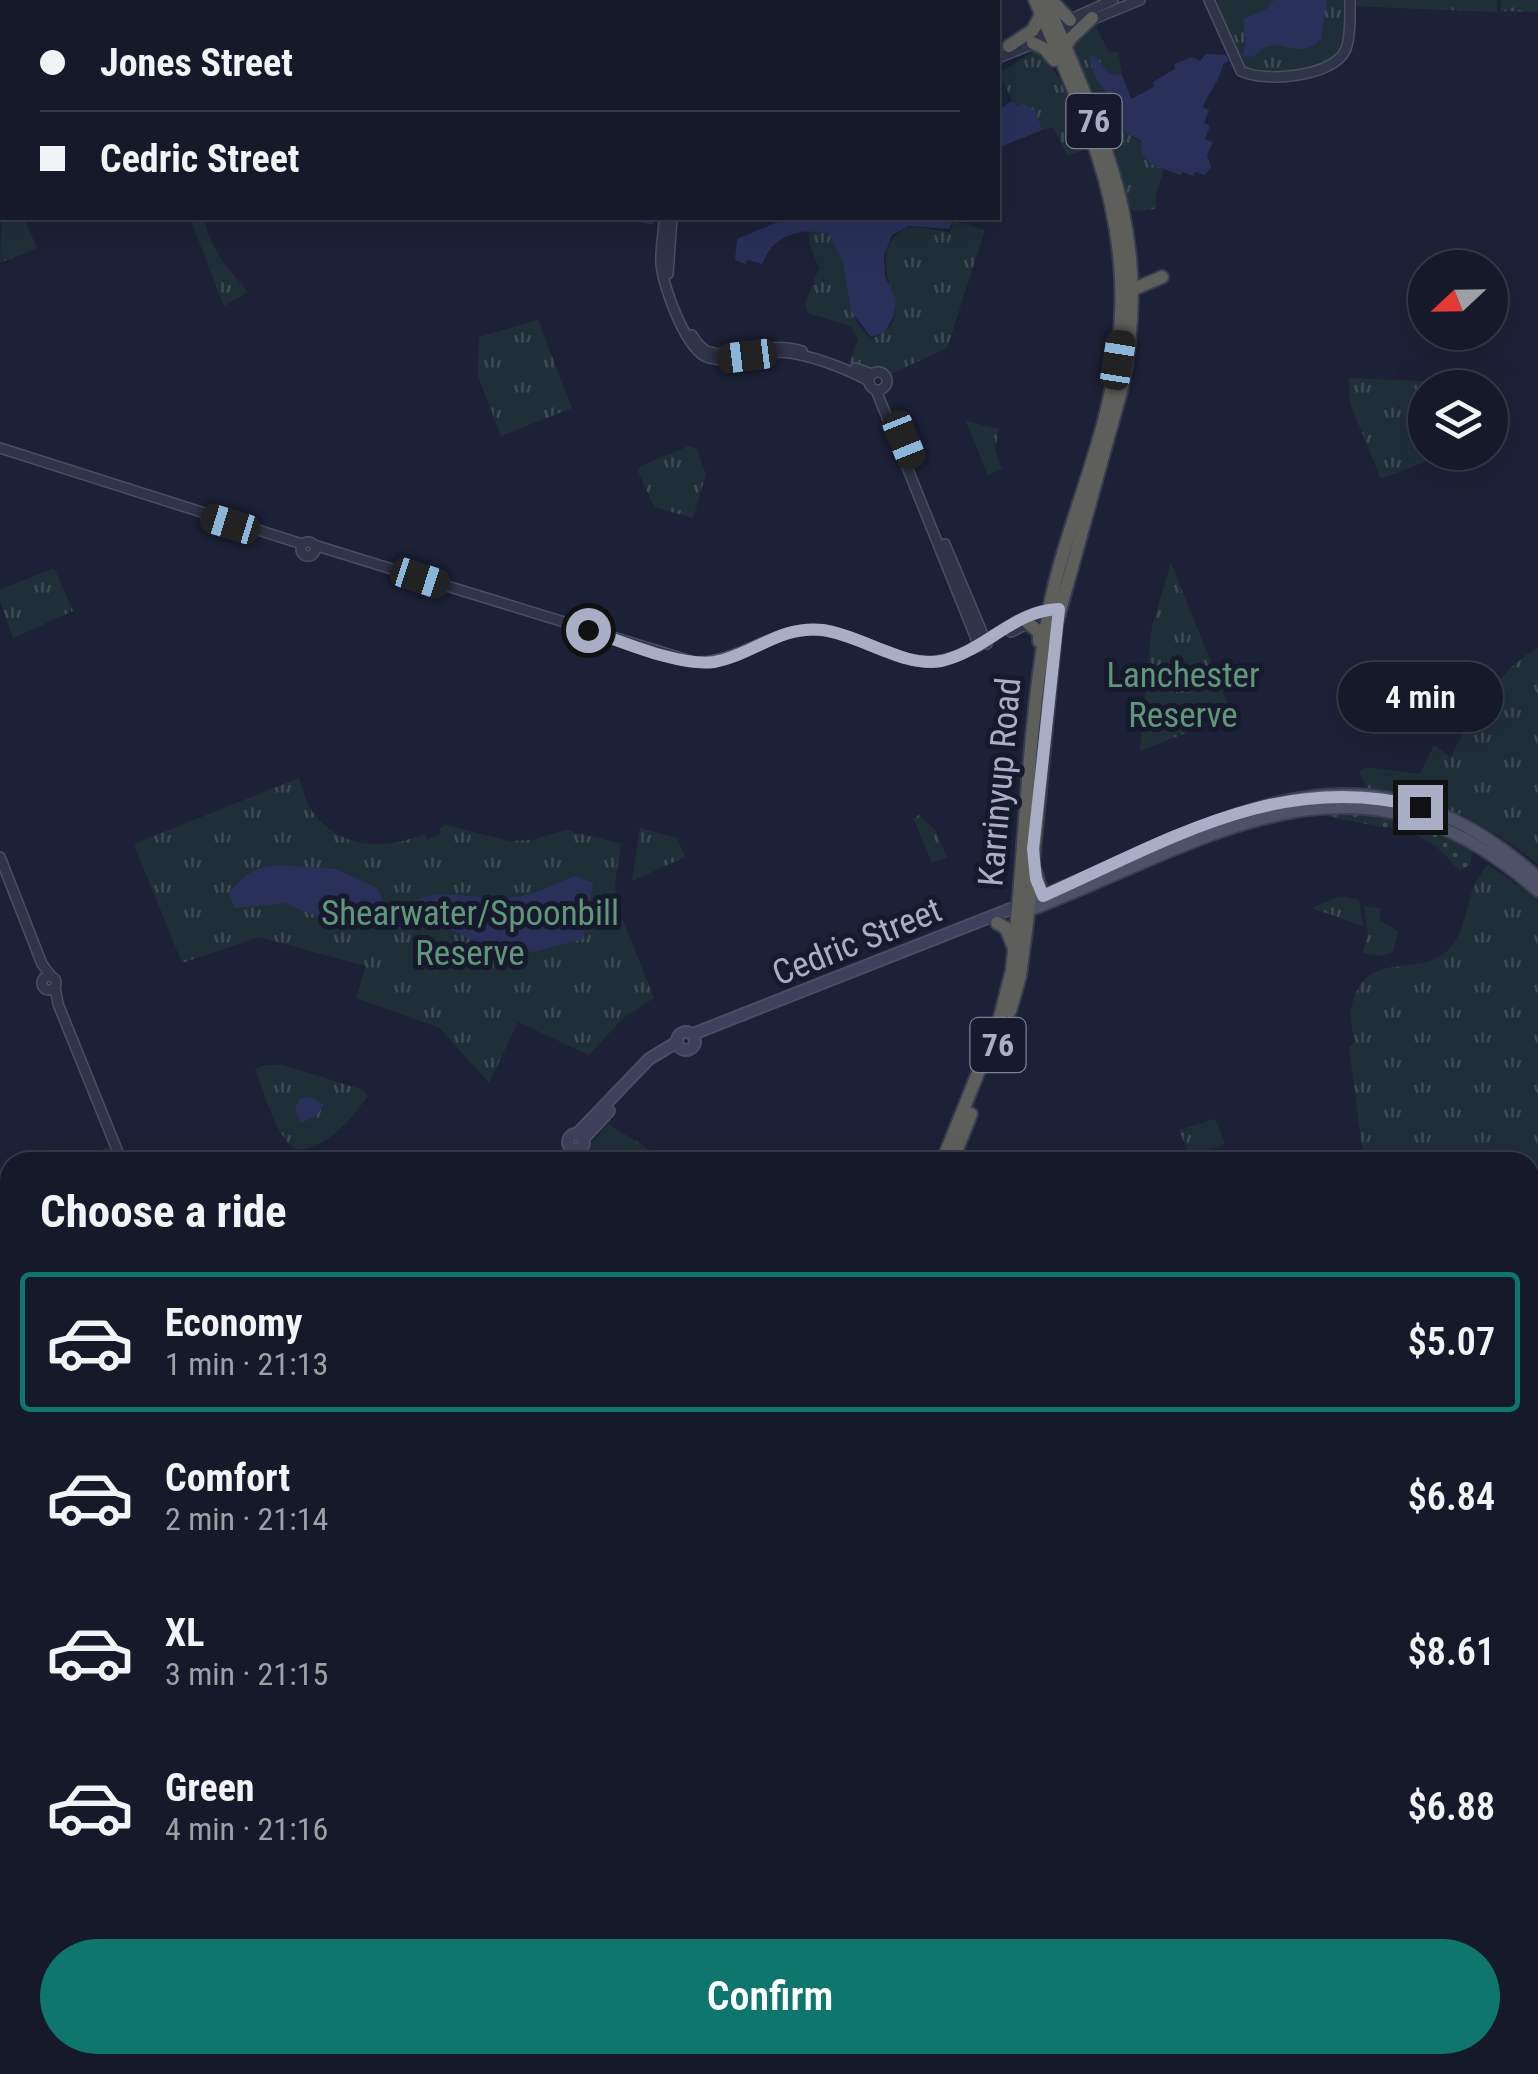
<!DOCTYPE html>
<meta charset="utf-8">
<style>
body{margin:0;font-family:"Roboto Condensed",sans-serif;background:#232635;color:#f1f3f6;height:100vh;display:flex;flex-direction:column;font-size:38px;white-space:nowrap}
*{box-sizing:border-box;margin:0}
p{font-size:32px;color:#9ea0a8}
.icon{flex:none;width:55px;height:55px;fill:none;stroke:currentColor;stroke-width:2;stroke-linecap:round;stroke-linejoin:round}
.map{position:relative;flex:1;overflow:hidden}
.panel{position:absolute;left:0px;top:1152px;width:1540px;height:922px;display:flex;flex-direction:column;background:#161929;border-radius:30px 30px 0 0;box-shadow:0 10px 40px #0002,0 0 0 2px #353846}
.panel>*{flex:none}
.banner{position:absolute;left:0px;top:0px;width:1000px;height:220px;box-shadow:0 10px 40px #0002,0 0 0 2px #353846;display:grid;align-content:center;height:220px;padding:0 40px;background:#161929}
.needle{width:65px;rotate:248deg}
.buttons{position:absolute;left:1408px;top:250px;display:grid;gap:20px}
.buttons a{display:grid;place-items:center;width:100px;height:100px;border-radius:50%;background:#161929;box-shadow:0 10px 40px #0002,0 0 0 2px #353846;font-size:50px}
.end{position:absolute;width:45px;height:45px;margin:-22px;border:12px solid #a9adc5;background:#111;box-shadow:0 0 0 5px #111}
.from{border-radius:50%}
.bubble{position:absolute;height:70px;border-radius:35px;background:#161929;box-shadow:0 10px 40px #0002,0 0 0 2px #353846;font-size:32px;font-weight:600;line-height:70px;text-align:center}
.car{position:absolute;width:30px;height:60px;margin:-30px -15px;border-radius:12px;box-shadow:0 0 8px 2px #0007;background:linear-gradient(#222 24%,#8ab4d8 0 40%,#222 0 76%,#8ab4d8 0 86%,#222 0)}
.banner b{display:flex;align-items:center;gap:35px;height:95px;font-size:38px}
.banner b+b{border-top:2px solid #353846}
.banner i{width:25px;height:25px;background:#f1f3f6}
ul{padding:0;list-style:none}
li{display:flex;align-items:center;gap:30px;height:140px;margin:0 20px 15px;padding:0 20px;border:5px solid transparent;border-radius:10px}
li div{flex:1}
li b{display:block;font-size:38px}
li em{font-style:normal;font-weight:600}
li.active{border-color:#0f766e}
li>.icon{width:90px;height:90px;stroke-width:1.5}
h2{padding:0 40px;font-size:45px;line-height:120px}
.button{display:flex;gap:20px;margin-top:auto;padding:20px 40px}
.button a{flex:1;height:115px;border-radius:60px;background:#0f766e;color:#fff;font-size:40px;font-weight:600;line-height:115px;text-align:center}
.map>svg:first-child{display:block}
.grass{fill:url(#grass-dots)}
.forest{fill:url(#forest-crowns)}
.park{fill:url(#park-tufts)}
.water{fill:#29315a}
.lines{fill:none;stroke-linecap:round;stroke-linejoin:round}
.stream{stroke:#29315a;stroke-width:2.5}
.tertiary-casing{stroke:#4b4e63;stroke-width:12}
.secondary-casing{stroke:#4b4e63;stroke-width:14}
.primary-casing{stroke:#393d51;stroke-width:15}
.trunk-casing{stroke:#383c4f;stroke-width:16}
.motorway-casing{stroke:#383c4f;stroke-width:18}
.tertiary{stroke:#303448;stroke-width:9}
.secondary{stroke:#3e415b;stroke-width:10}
.primary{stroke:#4e5268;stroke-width:11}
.trunk{stroke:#5e5e5a;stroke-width:12}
.motorway{stroke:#6f6a4c;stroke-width:14}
.rail{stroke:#51566f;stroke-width:2.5;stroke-dasharray:10 10;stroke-linecap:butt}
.route{stroke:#a9adc5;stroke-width:12}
.labels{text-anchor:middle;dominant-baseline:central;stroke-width:10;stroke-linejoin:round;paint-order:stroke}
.shield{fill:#161a2c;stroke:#7d8197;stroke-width:2.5}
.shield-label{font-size:32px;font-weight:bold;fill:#a9adc5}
.park-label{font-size:35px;fill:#60977a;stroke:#161a2c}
.street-label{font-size:35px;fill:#a9adc5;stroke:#161a2c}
</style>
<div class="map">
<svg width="1538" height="2074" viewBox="0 0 1538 2074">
<defs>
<pattern id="grass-dots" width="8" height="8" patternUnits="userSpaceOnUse" patternTransform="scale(2.5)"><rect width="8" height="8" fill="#1f2f38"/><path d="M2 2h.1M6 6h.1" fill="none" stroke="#3d4a53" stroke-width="1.8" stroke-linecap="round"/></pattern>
<pattern id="forest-crowns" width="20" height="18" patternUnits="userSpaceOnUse" patternTransform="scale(2.5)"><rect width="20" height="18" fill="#1f2f38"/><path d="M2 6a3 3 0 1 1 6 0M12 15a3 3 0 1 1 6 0" fill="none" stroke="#3d4a53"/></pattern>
<pattern id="park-tufts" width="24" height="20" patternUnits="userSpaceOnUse" patternTransform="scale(2.5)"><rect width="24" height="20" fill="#1f2f38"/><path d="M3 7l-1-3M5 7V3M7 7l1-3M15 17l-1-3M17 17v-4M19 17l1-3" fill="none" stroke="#3d4a53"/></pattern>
</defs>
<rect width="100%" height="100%" fill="#1d2137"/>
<g class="grass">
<polygon points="1338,811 1401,819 1399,830 1329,817 1331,812"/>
<path d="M1403,819L1473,849L1470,865L1460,871C1442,851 1429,836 1401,831Z"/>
</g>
<polygon class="forest" points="111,1146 117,1162 67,1162 72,1162"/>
<g class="park">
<path d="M1213,0H1348L1344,46L1341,52C1311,69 1278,84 1243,70Z"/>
<polygon points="1352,0 1497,0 1497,12 1352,6"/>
<polygon points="1501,0 1538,0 1538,12 1500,11"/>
<polygon points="1095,25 1109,53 1118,51 1122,75 1109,73 1094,55 1097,81 1108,95 1116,118 1132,137 1141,142 1142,154 1151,164 1164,169 1156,193 1156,209 1133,211 1129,205 1112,150 1071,50 1075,41"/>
<path d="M1034,51C1059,64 1079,122 1089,148L1068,156L1053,127L1042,130L1012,101L1000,73Z"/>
<polygon points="2,203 2,218 24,218 37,248 0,263"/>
<path d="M190,218H204C209,248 229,270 248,292L224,306Z"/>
<path d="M954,221L985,230L947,348L889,375L883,369L875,368L865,374L847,368L858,339L851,326L808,313L805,304L819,268L809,243V229L829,234C834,243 840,253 844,264C854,295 844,314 871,339C925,317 869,278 891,242C894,236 902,229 909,228C921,226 938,231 950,232Z"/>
<polygon points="538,320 572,408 501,436 478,376 479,337"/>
<polygon points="1349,378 1488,384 1487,387 1425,388 1425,452 1448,453 1381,479 1350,403"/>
<polygon points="966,421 999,429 995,451 1002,469 988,475"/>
<polygon points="689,446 696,448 706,474 693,518 654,507 638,471 641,466"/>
<polygon points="1171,563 1232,715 1140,751 1152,626"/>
<polygon points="54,568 73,611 13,638 0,601 0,590"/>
<path d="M1538,647V864L1498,835L1462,815L1408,795L1369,790L1359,773L1366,767L1420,774L1434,745L1451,757C1472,714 1496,673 1538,647Z"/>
<path d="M299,778C303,790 307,806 315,815C343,850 386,850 424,834L427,840L441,834L440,828L446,825L509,841L532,840L566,830L621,844L615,883L616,903L654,998L623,1018L589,1055L518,1022L489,1083L440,1028L356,998L366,966L259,937L182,963L134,844Z"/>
<polygon points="919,815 936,831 947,857 932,863 914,819"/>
<polygon points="640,828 677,838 685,857 632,881"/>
<path d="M1488,865L1538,899V1208L1530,1237V1162H1364L1349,1047L1355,1042C1350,1021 1348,1008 1358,989C1376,954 1422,976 1448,950C1471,927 1462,893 1488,865Z"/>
<polygon points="1340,896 1359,900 1363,926 1312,908"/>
<polygon points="1364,906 1381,909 1379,920 1398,931 1393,952 1380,956 1363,953 1368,932"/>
<path d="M266,1065H283L363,1090L368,1096C356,1113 318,1160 293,1147C277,1138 262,1087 255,1069Z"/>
<polygon points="1215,1119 1225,1143 1192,1162 1179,1130"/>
<polygon points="608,1124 670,1162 574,1162"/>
<polygon points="0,1201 10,1201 10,1280 0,1285"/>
<polygon points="1530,1900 1538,1907 1538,2074 1486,2074 1482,2065 1530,2065"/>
<polygon points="566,2065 723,2065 701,2074 570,2074"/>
</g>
<g class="water">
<path d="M1274,0H1327L1321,39C1299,61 1286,39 1266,47C1261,49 1257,54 1252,57L1242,56L1246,45L1243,19L1266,9Z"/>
<path d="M1206,54L1226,55L1229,61L1223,64C1219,83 1210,89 1203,107L1209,110L1204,123L1210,126L1205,139L1213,142L1207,155L1211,167L1205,175L1195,172L1193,176L1183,172L1180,175L1151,164L1142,154L1141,141L1124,131L1116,118L1108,95L1097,81L1089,57L1094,55L1109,73L1122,75L1131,99L1154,87L1153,82L1175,69L1174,64L1192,57L1200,61Z"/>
<polygon points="1012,101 1018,106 1023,103 1036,112 1042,130 998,148 998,110"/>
<path d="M787,218H953L950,229L909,226L892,235L884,256L885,276L896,300L894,315L885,332L871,337L851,311L843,262L829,234C799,227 774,235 762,264L747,260L745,264L735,260L737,239Z"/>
<path d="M276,865L336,869L377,888L386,907L384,916L387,914L382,927L337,921L303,911L286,903L234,908L229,893C244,875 253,868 276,865Z"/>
<path d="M574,876L593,883L583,939L533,952L482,945L452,930L428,929L411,910L413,902C437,887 476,900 506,898C530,897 552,886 574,876Z"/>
<polygon points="312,1097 324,1105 316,1116 301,1123 295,1109 300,1098"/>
</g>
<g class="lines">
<polyline class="stream" points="618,218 652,223"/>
<defs>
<g id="tertiary">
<path d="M1209,0L1241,71C1264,83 1335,77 1346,49C1351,35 1350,15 1350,0"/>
<polyline points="1029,38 1113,0"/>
<polyline points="998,58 1140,0"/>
<path d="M664,218C664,233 660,249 661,264C663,287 687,353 709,358C731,364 757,352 779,352C807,353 845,368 869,381"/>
<polyline points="668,274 672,218"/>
<path d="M692,335C696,342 701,350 710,352C733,360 767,340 802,351"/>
<polyline points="855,368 872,374"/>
<circle cx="878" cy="381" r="9"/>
<polyline points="876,390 979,646"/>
<polyline points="0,448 302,544"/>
<circle cx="308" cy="549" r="7"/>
<polyline points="945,544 987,644"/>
<path d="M314,545L694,662C739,664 772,627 818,630C858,632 896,666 936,661C979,656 1010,612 1055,609"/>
<polyline points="1011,632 1037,619 1052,617"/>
<polyline points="0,857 42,964 51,976"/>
<circle cx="49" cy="983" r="7"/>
<polyline points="55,987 58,1004 122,1162"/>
<polyline points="1530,1661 1538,1660"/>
<polyline points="1530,1669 1538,1668"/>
<polyline points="1475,2065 1479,2074"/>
</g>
<g id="secondary">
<circle cx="686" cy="1041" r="9"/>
<polyline points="693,1034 1018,906"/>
<polyline points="577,1134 649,1059 677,1042"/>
<circle cx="576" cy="1142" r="8"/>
<polyline points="583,1139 609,1111"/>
<polyline points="559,1162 575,1149"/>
<polyline points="0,1326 10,1325"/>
<polyline points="0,1545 10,1570"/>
<polyline points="0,1751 10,1750"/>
<polyline points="943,2074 965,2065"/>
<polyline points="960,2074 982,2065"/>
</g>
<g id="primary">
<path d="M1034,899C1220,827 1356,716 1538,878"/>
<path d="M1025,912C1213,840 1355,729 1538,891"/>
</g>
<g id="trunk">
<polyline points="1053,2 1070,20"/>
<polyline points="1033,43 1045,49 1054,60"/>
<polyline points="1009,46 1033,30 1041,14"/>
<polyline points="1065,48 1070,39 1092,18"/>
<polyline points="1134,289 1162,277"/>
<polyline points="1028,623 1039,632 1039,641"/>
<polyline points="1035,871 1043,896"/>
<polyline points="997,923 1006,928 1013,946"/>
<path d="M1010,1011L1020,976L1027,923L1056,625L1121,391C1155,235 1103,140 1046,0"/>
<path d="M942,1162L999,1021L1012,970C1025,854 1027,736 1047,621C1059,549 1090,480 1107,409C1147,250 1098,143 1035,0"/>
<polyline points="952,1162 971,1114"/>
<polyline points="1080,2065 1084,2074"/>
<polyline points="1098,2065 1101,2074"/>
</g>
<g id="motorway">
<polyline points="1530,1311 1538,1304"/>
<polyline points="1530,1341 1538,1336"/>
<polyline points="1530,1369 1538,1363"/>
<polyline points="1530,1404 1538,1399"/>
<polyline points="1530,1439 1538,1434"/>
<polyline points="0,2061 10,2058"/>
<polyline points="99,2074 129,2065"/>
</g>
</defs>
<use href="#tertiary" class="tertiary-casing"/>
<use href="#secondary" class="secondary-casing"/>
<use href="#primary" class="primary-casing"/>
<use href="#trunk" class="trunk-casing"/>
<use href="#motorway" class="motorway-casing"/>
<use href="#tertiary" class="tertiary"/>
<use href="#secondary" class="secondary"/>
<use href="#primary" class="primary"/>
<use href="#trunk" class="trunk"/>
<use href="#motorway" class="motorway"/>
<g class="rail">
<polyline points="1530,1387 1538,1382"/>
<polyline points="37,2074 66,2065"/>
</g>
</g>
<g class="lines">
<path class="route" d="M588,630C621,641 680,667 714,662C753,655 780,625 823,630C860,635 905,668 941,661C984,652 1014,610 1059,609L1033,849L1036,879L1043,896C1167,841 1281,770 1420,807"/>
</g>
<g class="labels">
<g class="shield">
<rect x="1066.5" y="94" width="55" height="54" rx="8"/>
<rect x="970.5" y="1018" width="55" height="54" rx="8"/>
</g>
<g class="shield-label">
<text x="1094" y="121">76</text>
<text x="998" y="1045">76</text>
</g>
<g class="park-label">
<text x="1183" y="675">Lanchester<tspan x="1183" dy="40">Reserve</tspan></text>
<text x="470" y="913">Shearwater/Spoonbill<tspan x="470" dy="40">Reserve</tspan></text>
</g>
<g class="street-label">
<text transform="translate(1000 782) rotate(-85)">Karrinyup Road</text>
<text transform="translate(857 942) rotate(-22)">Cedric Street</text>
</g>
</g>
</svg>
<div class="buttons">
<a><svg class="needle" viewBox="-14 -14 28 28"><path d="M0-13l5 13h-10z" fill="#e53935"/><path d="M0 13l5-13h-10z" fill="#9ea0a8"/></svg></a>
<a><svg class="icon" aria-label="layers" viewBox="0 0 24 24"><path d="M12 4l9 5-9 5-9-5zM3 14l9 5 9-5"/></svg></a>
</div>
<i class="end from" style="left:588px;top:630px"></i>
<i class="end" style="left:1420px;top:807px"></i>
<div class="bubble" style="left:1338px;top:662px;width:165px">4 min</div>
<i class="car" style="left:747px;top:356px;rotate:263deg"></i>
<i class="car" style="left:1118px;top:360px;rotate:9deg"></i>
<i class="car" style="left:904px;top:440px;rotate:158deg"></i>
<i class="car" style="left:230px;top:524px;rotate:287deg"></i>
<i class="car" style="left:420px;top:578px;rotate:108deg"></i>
<div class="banner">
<b><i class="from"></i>Jones Street</b>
<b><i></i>Cedric Street</b>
</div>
<section class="panel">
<h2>Choose a ride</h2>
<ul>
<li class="active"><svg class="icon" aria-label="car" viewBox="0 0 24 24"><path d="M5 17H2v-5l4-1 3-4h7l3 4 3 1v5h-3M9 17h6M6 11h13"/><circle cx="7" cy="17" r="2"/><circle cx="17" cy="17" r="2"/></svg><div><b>Economy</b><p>1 min · 21:13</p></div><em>$5.07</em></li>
<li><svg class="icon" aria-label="car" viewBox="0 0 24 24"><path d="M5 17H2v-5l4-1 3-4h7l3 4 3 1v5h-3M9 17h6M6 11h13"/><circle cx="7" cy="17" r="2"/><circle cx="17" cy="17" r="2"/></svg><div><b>Comfort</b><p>2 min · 21:14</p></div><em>$6.84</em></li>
<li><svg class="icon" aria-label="car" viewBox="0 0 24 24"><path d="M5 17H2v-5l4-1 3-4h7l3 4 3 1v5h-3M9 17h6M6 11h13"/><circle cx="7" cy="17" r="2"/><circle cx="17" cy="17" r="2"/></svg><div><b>XL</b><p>3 min · 21:15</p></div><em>$8.61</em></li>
<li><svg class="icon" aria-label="car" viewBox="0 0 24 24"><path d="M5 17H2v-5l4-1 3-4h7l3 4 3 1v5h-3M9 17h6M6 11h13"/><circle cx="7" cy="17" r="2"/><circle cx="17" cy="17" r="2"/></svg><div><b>Green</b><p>4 min · 21:16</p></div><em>$6.88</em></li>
</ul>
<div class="button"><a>Confirm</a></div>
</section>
</div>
